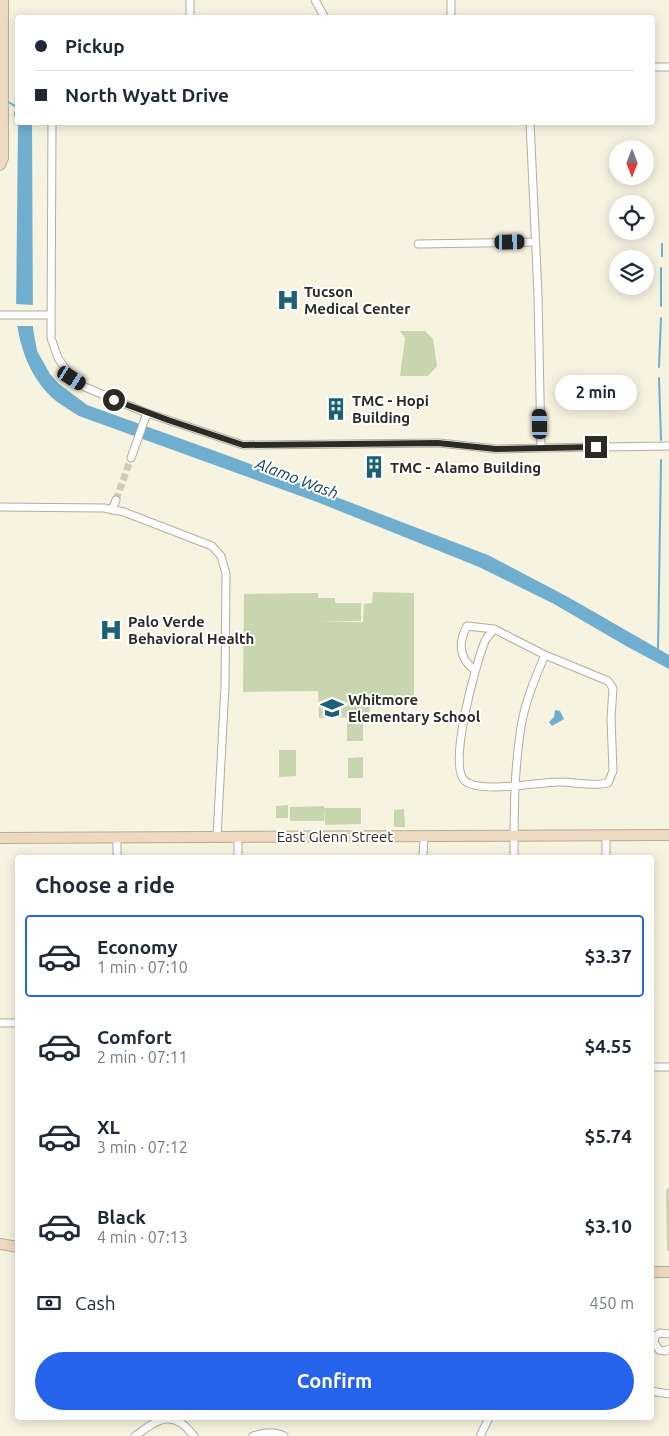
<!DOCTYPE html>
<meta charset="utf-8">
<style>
body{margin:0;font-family:Ubuntu,sans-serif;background:#f6f6f7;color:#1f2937;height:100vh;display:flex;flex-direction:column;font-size:19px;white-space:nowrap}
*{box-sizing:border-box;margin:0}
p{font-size:16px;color:#747a83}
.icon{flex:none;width:28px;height:28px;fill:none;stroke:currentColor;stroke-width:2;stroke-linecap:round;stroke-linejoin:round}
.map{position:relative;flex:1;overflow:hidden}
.details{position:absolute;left:15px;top:855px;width:639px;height:565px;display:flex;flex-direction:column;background:#fff;border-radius:5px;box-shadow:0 2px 12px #0003}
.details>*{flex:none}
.banner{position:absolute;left:15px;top:15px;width:640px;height:110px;border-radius:5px;box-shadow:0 2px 12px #0003;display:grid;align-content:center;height:110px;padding:0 20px;background:#fff}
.needle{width:32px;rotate:180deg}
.fabs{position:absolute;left:609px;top:140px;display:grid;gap:10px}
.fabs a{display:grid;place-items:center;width:45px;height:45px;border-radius:50%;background:#fff;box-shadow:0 2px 12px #0003;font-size:25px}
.end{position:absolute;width:22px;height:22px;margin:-11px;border:6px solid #2b2a23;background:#fff;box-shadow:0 0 0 2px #fff}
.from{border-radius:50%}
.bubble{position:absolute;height:35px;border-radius:18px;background:#fff;box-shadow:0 2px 12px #0003;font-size:16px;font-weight:700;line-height:35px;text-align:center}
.car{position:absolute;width:15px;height:30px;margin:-15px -8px;border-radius:6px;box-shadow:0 0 4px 1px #0007;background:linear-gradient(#222 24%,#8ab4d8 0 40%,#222 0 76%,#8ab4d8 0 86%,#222 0)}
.banner b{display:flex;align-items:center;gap:18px;height:48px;font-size:19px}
.banner b+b{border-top:1px solid #e0e1e3}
.banner i{width:12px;height:12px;background:#1f2937}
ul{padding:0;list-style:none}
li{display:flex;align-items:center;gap:15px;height:82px;margin:0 10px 8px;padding:0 10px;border:2px solid transparent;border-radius:5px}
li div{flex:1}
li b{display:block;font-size:19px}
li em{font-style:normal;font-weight:700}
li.current{border-color:#2563eb}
li>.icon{width:45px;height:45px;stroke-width:1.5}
h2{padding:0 20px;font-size:22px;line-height:60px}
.pay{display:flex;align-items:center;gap:12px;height:55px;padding:0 20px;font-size:19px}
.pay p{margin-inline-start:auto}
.button{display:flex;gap:10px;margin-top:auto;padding:10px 20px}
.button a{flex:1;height:58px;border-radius:30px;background:#2563eb;color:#fff;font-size:20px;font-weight:700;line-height:58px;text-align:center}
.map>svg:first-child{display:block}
.green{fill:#c8d6af}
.water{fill:#70aecf}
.pier{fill:#f7f3e1}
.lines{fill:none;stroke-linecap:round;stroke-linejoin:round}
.stream{stroke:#70aecf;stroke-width:2}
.street-tunnel{stroke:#cecbbb;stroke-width:7;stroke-dasharray:7 3.5;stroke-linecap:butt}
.street-casing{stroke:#b2ae9d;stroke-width:9}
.secondary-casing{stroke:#b2ae9d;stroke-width:12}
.street{stroke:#fff;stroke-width:7}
.secondary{stroke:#edd9bf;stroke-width:10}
.route{stroke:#2b2a23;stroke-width:6}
.labels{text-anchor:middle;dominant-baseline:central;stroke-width:4;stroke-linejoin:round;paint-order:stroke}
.poi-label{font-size:15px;font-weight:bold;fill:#2b2a23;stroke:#fff;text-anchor:start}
.street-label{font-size:15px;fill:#2b2a23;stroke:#fff}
.water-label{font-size:16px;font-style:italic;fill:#073d54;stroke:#fff}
</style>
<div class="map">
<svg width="669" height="1436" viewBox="0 0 669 1436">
<rect width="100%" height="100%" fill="#f7f3e1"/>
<g class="green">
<polygon points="400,331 425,331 433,339 437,366 428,376 400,376 405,338"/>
<polygon points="373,592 414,593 414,702 370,702 369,717 319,718 318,691 243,692 244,594 318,593 318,598 335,598 335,603 361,603 361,621 318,622 363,622 364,604 372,603"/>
<rect x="347" y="723" width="16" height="18"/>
<polygon points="279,750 296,750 296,776 279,777"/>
<polygon points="363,757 363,778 348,778 348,758"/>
<polygon points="288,805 288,818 276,818 276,806"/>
<polygon points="324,806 324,821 290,821 290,807"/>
<polygon points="324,808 361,808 361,824 325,825"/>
<polygon points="404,809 405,827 398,827 394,826 394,810"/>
<polygon points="669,1187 669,1251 667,1251 666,1190"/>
</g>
<g class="water">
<path d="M17,98L18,122L32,123L33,328L37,351L50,374L58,383L87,405L229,456L488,555L568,597L669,655V669L626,646L554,604L479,567L317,502L79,416C71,411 63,406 56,401C30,379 19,347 16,315L18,125L14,115Z"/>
<polygon points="555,710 560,711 564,719 552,726 549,722 554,717"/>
</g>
<polygon class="pier" points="16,304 34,305 34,326 16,326"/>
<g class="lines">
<g class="stream">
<polyline points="7,101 18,108"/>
<polyline points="662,244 662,256"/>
<polyline points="661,306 661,268"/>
<polyline points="659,367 661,318"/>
<polyline points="659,378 661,440"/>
<polyline points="658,650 661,460"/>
</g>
<polyline class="street-tunnel" points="116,500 131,458"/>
<defs>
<g id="street">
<polyline points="190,0 190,18"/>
<polyline points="315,0 325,18"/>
<polyline points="451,18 451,0"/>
<polyline points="652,67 669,67"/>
<polyline points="52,122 51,338 58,358 72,378 85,387 144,412 243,445 439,443 496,449 541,448 538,295 530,122"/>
<polyline points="418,244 535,242"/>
<polyline points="0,315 50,315"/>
<polyline points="541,448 669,446"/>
<polyline points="131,458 147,413"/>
<polyline points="0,507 104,508 124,512 212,546 221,556 226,574 225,686 217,837"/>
<polyline points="112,510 116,500"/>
<path d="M475,670C459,659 458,643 467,626L494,629L545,655L608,681L613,688L611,718L613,771L608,783C592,787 576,782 559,782C538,782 482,794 465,781C447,767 476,663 485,641C487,637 491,633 494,629"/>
<polyline points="117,858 117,837"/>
<polyline points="238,858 238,837"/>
<polyline points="423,858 424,836"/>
<path d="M514,858C514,814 514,770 521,727C525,702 535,678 545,655"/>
<polyline points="606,858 606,835"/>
<polyline points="0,1023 18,1023"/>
<polyline points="651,1067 669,1067"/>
<polyline points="669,1334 660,1333 655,1336 654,1342 659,1350 665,1351 669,1349"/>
<polyline points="651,1391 669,1394"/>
<path d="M135,1436C158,1419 173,1408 194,1436"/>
<path d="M253,1436C264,1432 274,1431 284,1436"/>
<polyline points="480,1436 489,1418"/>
</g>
<g id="secondary">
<polyline points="0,165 3,158 3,0"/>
<polyline points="0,838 669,835"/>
<polyline points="0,1244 18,1247"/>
<polyline points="651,1272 669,1272"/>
</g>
</defs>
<use href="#street" class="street-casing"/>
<use href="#secondary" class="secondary-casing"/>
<use href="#street" class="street"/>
<use href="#secondary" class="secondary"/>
</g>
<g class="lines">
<polyline class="route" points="114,400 168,420 243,445 438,443 496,449 596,447"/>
</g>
<defs>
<symbol id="hospital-bare" viewBox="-9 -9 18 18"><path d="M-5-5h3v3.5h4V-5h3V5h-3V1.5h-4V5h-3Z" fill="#1c6073" stroke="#fff" stroke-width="2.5" paint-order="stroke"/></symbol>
<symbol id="building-bare" viewBox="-9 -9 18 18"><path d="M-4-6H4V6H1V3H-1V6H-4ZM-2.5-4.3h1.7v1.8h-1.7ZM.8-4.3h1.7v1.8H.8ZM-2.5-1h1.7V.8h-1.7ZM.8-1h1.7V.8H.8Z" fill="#1c6073" stroke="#fff" stroke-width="2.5" paint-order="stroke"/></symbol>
<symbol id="school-bare" viewBox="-9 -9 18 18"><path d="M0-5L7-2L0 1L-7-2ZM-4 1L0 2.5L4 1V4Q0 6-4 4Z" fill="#1c6073" stroke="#fff" stroke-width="2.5" paint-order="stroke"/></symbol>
</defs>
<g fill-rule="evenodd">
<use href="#hospital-bare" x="272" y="284" width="32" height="32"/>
<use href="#building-bare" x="320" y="393" width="32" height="32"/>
<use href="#building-bare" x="358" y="451" width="32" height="32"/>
<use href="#hospital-bare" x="95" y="614" width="32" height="32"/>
<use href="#school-bare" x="316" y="692" width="32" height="32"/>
</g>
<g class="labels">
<g class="poi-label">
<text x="304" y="291">Tucson<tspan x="304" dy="17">Medical Center</tspan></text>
<text x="352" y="400">TMC - Hopi<tspan x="352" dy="17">Building</tspan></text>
<text x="390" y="467">TMC - Alamo Building</text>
<text x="128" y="621">Palo Verde<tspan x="128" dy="17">Behavioral Health</tspan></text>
<text x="348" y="699">Whitmore<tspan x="348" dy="17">Elementary School</tspan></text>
</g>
<g class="street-label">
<text x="335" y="836">East Glenn Street</text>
</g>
<g class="water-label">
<text transform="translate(297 478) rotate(21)">Alamo Wash</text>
</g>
</g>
</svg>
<div class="fabs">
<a><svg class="needle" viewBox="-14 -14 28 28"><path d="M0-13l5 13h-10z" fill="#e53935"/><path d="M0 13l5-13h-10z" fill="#747a83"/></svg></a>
<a><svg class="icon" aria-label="locate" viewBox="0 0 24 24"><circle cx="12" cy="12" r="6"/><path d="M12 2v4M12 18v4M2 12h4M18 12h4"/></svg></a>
<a><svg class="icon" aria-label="layers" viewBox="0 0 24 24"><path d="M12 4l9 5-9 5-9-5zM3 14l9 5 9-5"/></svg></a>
</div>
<i class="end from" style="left:114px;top:400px"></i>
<i class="end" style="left:596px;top:447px"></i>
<div class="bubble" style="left:555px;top:375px;width:82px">2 min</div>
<i class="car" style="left:510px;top:242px;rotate:89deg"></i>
<i class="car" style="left:72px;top:378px;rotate:122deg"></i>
<i class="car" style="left:540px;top:424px;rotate:359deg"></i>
<div class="banner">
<b><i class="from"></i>Pickup</b>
<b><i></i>North Wyatt Drive</b>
</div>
<section class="details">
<h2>Choose a ride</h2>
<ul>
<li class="current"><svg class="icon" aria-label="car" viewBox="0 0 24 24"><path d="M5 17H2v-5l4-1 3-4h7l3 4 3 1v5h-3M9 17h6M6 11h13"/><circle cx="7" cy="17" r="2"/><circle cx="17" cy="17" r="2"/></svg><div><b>Economy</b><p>1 min · 07:10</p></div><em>$3.37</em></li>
<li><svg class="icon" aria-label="car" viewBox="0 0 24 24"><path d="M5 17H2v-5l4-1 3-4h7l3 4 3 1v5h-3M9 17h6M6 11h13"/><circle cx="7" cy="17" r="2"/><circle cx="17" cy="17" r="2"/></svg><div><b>Comfort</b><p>2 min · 07:11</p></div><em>$4.55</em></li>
<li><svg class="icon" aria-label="car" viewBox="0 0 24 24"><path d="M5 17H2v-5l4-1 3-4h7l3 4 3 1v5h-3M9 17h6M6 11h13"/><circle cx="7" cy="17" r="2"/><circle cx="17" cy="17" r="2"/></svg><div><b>XL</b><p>3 min · 07:12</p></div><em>$5.74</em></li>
<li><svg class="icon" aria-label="car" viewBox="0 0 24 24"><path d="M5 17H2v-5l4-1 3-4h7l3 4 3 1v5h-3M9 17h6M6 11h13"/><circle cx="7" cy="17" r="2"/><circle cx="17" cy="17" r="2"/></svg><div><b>Black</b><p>4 min · 07:13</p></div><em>$3.10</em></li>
</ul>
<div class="pay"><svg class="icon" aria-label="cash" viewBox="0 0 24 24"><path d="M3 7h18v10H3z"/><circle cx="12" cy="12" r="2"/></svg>Cash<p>450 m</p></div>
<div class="button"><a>Confirm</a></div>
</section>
</div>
